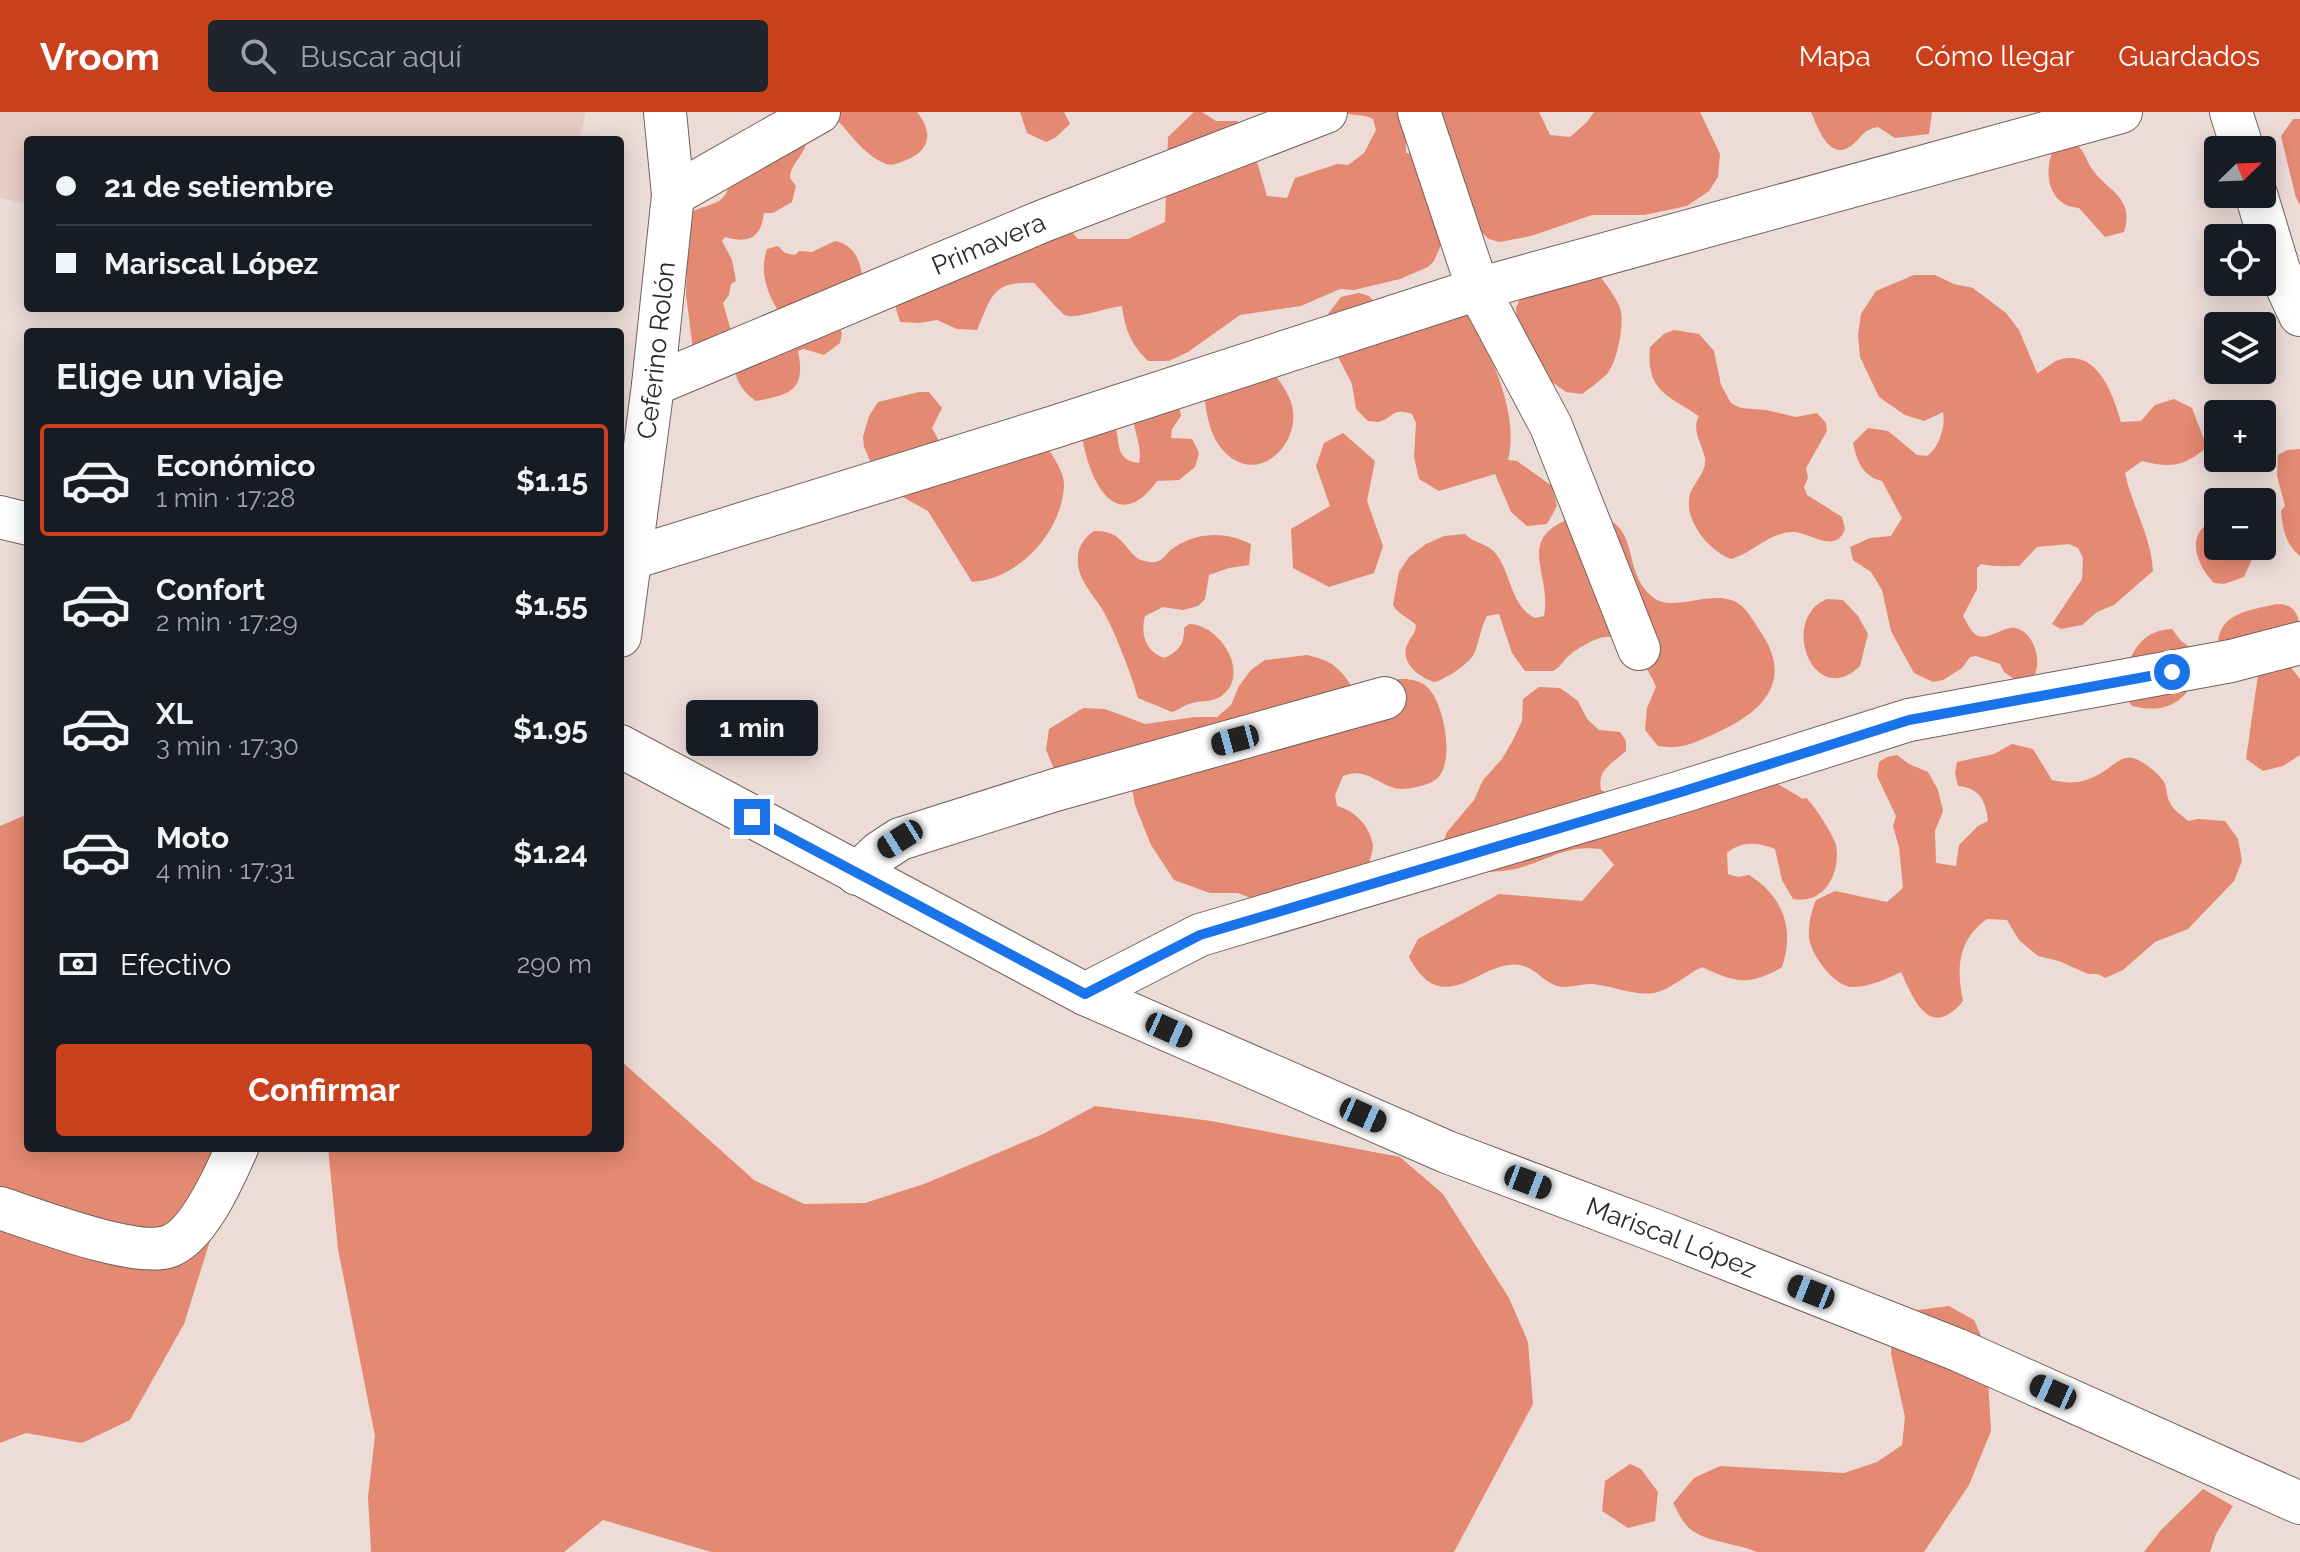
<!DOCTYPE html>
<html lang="es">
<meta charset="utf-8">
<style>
body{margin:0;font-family:Raleway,sans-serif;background:#20242c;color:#f1f3f6;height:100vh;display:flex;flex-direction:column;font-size:30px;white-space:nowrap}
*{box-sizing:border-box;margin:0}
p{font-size:26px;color:#9ea1a6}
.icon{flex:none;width:44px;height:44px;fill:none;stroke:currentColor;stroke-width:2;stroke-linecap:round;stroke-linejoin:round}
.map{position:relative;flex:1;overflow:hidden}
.drawer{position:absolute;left:24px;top:216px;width:600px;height:824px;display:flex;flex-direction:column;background:#171b24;border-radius:8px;box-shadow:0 4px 20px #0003}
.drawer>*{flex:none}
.guide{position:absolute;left:24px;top:24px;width:600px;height:176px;border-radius:8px;box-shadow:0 4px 20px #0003;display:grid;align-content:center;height:176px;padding:0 32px;background:#171b24}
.needle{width:52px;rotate:67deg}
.buttons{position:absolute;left:2204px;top:24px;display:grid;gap:16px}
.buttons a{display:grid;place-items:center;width:72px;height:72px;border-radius:8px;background:#171b24;box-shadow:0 4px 20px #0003;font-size:40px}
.end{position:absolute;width:36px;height:36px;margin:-18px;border:10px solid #1a73e8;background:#fff;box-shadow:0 0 0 4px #fff}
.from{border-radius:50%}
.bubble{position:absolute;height:56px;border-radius:8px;background:#171b24;box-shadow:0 4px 20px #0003;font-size:26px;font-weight:700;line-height:56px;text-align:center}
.car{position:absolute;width:24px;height:48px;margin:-24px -12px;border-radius:10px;box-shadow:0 0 6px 2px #0007;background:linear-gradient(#222 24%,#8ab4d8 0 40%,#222 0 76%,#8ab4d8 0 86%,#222 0)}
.guide b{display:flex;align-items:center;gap:28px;height:76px;font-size:30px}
.guide b+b{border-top:2px solid #363941}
.guide i{width:20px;height:20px;background:#f1f3f6}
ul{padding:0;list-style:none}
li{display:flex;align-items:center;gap:24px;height:112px;margin:0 16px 12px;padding:0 16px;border:4px solid transparent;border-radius:8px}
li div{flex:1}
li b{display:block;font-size:30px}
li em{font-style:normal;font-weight:700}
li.active{border-color:#ca401d}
li>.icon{width:72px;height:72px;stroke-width:1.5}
h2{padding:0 32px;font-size:36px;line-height:96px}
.pay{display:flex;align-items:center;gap:20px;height:88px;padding:0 32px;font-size:30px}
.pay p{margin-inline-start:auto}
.cta{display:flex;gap:16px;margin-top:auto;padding:16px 32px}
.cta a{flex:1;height:92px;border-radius:8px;background:#ca401d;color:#fff;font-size:32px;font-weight:700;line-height:92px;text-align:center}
header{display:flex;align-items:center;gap:48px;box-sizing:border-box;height:112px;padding:0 40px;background:#ca401d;color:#fff}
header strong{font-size:38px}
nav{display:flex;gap:44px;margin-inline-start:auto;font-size:28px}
.search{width:560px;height:72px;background:#20242c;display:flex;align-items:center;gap:20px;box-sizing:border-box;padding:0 28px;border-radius:8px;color:#9ea1a6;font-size:30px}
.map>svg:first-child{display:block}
.built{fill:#e7ccc5}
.forest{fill:#e48972}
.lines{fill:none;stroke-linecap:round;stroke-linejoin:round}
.minor-casing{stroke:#72625e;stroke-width:44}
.minor{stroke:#fff;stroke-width:42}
.route{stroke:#1a73e8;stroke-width:10}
.labels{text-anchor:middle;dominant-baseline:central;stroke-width:8;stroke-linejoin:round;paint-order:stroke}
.street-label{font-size:26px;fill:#2e2725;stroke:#eddbd6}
</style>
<header>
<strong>Vroom</strong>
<div class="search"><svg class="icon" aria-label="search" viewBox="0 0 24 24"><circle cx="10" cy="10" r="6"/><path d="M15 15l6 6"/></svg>Buscar aquí</div>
<nav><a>Mapa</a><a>Cómo llegar</a><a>Guardados</a></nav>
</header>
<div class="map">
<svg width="2300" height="1440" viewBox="0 0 2300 1440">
<rect width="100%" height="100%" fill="#eddbd6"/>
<polygon class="built" points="0,0 586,0 579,28 28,28 28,92 0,86"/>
<g class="forest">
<path d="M823,0H917C934,22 930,39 904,49C898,51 893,54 886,52C868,45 855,29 843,14C839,9 829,5 823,0Z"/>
<polygon points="1020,0 1064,0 1070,12 1055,26 1046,30 1027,21"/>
<path d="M1194,0H1202L1216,9H1237L1250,26L1267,84L1287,86L1295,66L1337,52L1348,53L1364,41L1376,18L1373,7C1363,1 1353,5 1343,0H1405L1406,41L1416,43L1444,126L1434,149L1428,155L1400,167L1354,178L1340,177L1301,194L1240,203L1188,240L1169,249H1148C1131,232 1125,218 1122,194C1109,195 1074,208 1065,203C1060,200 1040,177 1034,171C992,169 992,184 977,218L957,217L937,208L920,211L900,210L894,190L1063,110L1078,127H1128L1165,110L1168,25Z"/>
<polygon points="1439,0 1539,0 1550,23 1570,25 1587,10 1594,0 1700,0 1720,42 1718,65 1709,79 1687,94 1644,103 1592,103 1531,124 1499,130 1489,127 1474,114"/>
<path d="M1811,0H1932V1L1929,22L1895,26L1878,15C1860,19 1863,25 1851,34C1829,50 1817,14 1811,0Z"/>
<polygon points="2293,7 2300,7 2300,93 2296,86 2281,24"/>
<path d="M748,17L806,30C804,45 791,50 790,66L796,74L792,90L773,101H764C761,126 749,132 725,125L722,129L732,148L736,169L731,172L729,183L723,191L731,219L693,238L686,182L689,101C698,96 710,94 719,89C736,79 730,44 730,27Z"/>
<path d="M2071,28C2086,39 2084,45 2092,57C2108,80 2135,85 2124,120L2105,125L2079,96C2049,94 2043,62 2053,38Z"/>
<path d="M835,129C856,133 861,151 863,170L837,211L842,221L840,231L824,243L804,237L798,239C806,278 791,283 756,289C742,280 737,269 733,254L780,202C767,181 759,161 767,137L778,134L785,141L795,143L799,139L812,140Z"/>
<path d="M1914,163H1935L1954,172L1973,176L2006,201L2019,218L2037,261C2045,258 2051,250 2059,248C2098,236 2113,283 2121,310L2141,309L2155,293L2174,287L2192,296L2207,335C2184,355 2171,356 2142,349L2125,361C2132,395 2151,423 2153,459L2114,493L2097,500L2082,513L2061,517L2052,512L2082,467L2083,446L2078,436L2069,432L2037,435L2019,454C2006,454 1994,455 1981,452L1977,456V477L1963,504C1967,510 1971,521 1978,524C1990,528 2004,514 2015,516C2035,520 2042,550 2034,564L2017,569L2004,560L2000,552L1976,544L1970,545L1962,556L1943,568L1933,570L1914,561L1891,519L1882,478L1871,460L1853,448L1850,435L1870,426L1891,424L1902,406L1882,369C1862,364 1857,349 1853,331L1868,316L1888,319L1917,343L1927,344C1939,336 1946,314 1943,300L1924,309L1905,303L1879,285L1860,245L1858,223L1861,202L1876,179Z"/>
<path d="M1600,164C1607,174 1616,185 1620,196C1625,211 1617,251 1607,262C1600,269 1590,276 1582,282L1566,280L1552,270L1517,212L1516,196L1524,177Z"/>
<path d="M1359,181L1369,184L1377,193L1460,185C1484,230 1521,296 1508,348L1517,349L1552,374L1557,394L1547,412L1527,414L1511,400L1495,362L1439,379L1419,367L1414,345L1416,311L1412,302C1391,295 1394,306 1378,310L1368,309L1356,297L1352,272L1332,233L1326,213L1328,202L1341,185Z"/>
<path d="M1674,218L1699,222L1714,239L1721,273L1731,291L1741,296L1766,298L1796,305L1817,301L1826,311L1827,319L1806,356L1808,366L1804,375L1807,383L1842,405L1845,417C1836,442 1812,422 1795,420C1772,418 1753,441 1731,447C1709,439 1683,408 1690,382C1694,370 1707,360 1705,346C1702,332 1691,318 1699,304C1667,283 1646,279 1650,235L1664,222Z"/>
<path d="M1274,261C1282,273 1292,285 1293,300C1297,331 1264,367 1233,347C1209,331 1205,299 1204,273Z"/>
<path d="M919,280H929L942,296L932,316L942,334L1046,333C1053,345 1064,359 1064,373C1062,420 1019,467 972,470L928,399L892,379L875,360L864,335L863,325L869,304L878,290Z"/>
<path d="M1179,294L1181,304L1172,317L1171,326L1192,327L1199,341L1195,355L1179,368L1157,369C1112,432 1083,354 1081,312L1115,314C1121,331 1114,348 1139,351C1143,335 1133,319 1133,303Z"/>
<polygon points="1343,321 1375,349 1367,389 1383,434 1374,461 1329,475 1293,456 1291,417 1330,394 1316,354 1324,331"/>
<path d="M2300,337V444C2285,431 2283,417 2281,399L2285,394L2277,364L2278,343L2287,338Z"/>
<path d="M1582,402C1647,404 1617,458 1654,486C1675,502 1717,473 1742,494C1749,501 1755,511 1760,519C1795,569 1762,601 1716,621C1694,631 1682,638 1658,634L1645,618L1647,596L1656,575C1650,559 1627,522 1605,525C1595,526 1578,536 1571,542C1564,547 1561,555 1553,559H1525L1512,541L1499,502L1487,504C1480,516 1478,538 1472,545C1464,555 1447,566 1435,570C1420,566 1398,550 1408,531C1412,523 1415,523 1416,513C1408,505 1399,503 1393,493L1399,460L1409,445L1426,432L1444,424L1465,422C1473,431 1488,431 1496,442C1512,463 1510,493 1535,506L1544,504C1553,458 1509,425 1582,402Z"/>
<path d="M2218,407V434H2258L2244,465L2224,472L2214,471C2195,451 2184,418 2218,407Z"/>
<path d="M1094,419C1130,418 1123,448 1150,450C1163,452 1166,440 1175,435C1200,419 1226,420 1251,432L1249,453L1229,456L1209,463L1205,487L1198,494L1183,498L1163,495L1145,504C1140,523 1146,539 1164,546C1178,540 1185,532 1184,516L1189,512C1220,512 1253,564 1220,585C1210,591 1199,588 1189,592C1183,594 1179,598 1172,600L1138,586C1132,564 1112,511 1100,494C1090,479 1076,464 1078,444C1078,434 1086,424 1094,419Z"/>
<path d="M1827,487L1843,488L1858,504L1868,522L1860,554C1814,599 1778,507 1827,487Z"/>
<path d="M2277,492C2297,492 2300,506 2300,525C2298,533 2290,542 2286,549L2300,567V643L2283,654L2263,659L2246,647L2258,563L2188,574L2187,580C2172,598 2154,599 2132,594L2123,581C2125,551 2136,518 2172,517L2181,529L2198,541L2218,535C2217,501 2250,498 2277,492Z"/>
<path d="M1307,543C1333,549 1340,556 1354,578C1373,571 1406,560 1425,573C1444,587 1457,654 1435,668C1427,674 1403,679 1394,676C1375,670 1365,655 1343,664L1335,683L1337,694C1354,698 1370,714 1373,733C1373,739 1370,747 1369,753L1258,789L1238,781H1210L1174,768L1151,733L1135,693L1130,665L1054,657L1046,638L1049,617L1083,596L1105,597L1145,612L1195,605H1217L1231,593L1239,574L1251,558L1265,548Z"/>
<path d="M1539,575L1560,576L1578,589L1587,607L1599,618L1620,620L1626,629V639C1612,652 1597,657 1601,678L1629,692L1773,669L1803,687L1806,686C1813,691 1835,726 1836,733C1841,760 1825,793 1793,787L1782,768L1775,737C1758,730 1741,729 1727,741L1728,762L1738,765L1749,763C1783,784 1795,817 1782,855C1749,874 1736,871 1702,855C1687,862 1670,878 1654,881C1634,884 1613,874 1593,872C1582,871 1568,877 1557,874C1544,870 1534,855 1520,853C1481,846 1444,911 1409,845L1418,827L1499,782L1582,789L1614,753L1601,737C1562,733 1550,749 1515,757C1494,762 1472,759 1451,757L1440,739L1447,720L1474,688L1483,668L1502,647L1513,628L1522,609L1523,587Z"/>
<path d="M2012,632L2033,637L2052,668C2066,671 2076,672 2089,667C2119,656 2121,630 2154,659C2171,674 2163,675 2170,691C2173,698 2183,704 2188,709L2198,707L2225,709L2238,727L2242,749L2234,769L2188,817L2155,830L2123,858L2105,866L2098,862H2088L2059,849L2038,844L2019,828L2007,808L1987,807C1958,827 1956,857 1963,889C1930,929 1914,888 1901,860C1886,867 1870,875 1852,875C1835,875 1810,842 1809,825C1808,813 1811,800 1816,788L1835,779L1887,790L1903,776L1899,735L1893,714L1896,704L1877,664L1879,650L1887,645L1897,643L1909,652L1928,660L1938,678L1943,699L1935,719L1936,751L1956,754L1959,733L1978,714L1988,709C1986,689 1980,676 1958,674L1955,661L1957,650L1994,642Z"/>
<polygon points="28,702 28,1036 239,1036 184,1212 130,1308 82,1331 26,1321 0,1331 0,714"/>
<polygon points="620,948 754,1068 804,1092 865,1091 924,1072 1043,1022 1095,994 1211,1009 1400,1045 1443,1082 1509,1186 1528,1230 1533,1292 1454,1440 711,1440 603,1408 564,1440 371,1440 368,1385 375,1324 338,1137 328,1036 620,1036"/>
<path d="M1949,1194L1974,1208L1986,1235L1991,1319L1969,1373L1924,1440H1757C1737,1431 1700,1430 1686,1413C1681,1407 1677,1398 1673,1391L1694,1366L1720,1354L1844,1361L1877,1350L1902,1333L1905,1305L1891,1242L1893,1211L1918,1198Z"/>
<polygon points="1630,1352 1641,1357 1658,1380 1655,1409 1628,1416 1602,1399 1605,1369"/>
<polygon points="2203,1377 2233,1394 2216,1422 2210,1440 2144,1440 2161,1418"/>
</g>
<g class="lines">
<defs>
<g id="minor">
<polyline points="1419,0 1478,177 1551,314 1639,537"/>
<polyline points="2231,0 2243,38"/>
<polyline points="2256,82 2279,158 2300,203"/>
<polyline points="673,83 819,0"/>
<path id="s1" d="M653,273L1043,109L1326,0"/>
<polyline points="0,405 28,412"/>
<polyline points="629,447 1054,315 1478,177 2121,0"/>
<path id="s2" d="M620,524L653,273L673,83L665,0"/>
<path id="s3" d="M620,634L1085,882L1447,1040L1664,1122L1958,1238L2300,1391"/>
<polyline points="857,762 880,740 900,727 1055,678 1385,586"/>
<polyline points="1085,882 1200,823 1681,680 1909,608 2231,549 2300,531"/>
<path d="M0,1096C37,1108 132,1145 167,1135C198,1126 225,1063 237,1036"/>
</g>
</defs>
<use href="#minor" class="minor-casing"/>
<use href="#minor" class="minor"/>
</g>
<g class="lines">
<polyline class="route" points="752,705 1085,882 1200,823 1681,680 1909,608 2172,560"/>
</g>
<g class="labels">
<g class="street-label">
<text stroke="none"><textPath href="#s1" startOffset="364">Primavera</textPath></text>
<text stroke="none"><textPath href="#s2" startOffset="288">Ceferino Rolón</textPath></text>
<text stroke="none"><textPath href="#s3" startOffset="1162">Mariscal López</textPath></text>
</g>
</g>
</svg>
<div class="buttons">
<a><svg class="needle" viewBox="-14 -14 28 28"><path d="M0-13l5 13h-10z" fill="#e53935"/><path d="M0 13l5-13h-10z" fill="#9ea1a6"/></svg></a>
<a><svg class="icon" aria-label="locate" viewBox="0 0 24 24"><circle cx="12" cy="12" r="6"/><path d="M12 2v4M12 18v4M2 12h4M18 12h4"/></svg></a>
<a><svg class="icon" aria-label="layers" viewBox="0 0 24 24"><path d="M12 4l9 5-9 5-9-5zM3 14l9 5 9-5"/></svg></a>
<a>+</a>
<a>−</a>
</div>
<i class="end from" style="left:2172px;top:560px"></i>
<i class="end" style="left:752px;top:705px"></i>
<div class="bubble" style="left:686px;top:588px;width:132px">1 min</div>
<i class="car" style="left:1235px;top:628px;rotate:255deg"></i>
<i class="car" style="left:900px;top:727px;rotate:238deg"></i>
<i class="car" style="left:1169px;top:918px;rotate:114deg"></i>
<i class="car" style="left:1363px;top:1003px;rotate:114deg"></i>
<i class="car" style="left:1528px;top:1070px;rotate:111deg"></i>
<i class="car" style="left:1811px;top:1180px;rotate:292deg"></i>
<i class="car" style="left:2053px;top:1280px;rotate:294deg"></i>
<div class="guide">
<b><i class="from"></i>21 de setiembre</b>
<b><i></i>Mariscal López</b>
</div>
<section class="drawer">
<h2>Elige un viaje</h2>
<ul>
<li class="active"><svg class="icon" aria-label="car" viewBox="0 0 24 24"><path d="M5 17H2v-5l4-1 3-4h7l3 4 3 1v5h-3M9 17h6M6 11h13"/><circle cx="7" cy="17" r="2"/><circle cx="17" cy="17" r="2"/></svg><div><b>Económico</b><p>1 min · 17:28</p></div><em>$1.15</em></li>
<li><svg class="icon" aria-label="car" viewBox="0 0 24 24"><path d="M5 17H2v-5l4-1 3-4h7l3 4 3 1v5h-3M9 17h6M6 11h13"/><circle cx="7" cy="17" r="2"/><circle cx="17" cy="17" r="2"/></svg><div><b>Confort</b><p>2 min · 17:29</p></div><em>$1.55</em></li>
<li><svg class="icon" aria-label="car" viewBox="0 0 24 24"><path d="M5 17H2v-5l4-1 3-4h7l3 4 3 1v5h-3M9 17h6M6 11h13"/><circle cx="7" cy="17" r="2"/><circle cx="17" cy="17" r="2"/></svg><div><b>XL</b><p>3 min · 17:30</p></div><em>$1.95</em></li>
<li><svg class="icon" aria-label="car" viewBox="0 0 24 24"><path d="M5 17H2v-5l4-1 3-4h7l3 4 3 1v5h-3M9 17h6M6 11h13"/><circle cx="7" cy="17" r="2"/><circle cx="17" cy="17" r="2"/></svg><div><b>Moto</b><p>4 min · 17:31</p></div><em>$1.24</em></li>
</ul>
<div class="pay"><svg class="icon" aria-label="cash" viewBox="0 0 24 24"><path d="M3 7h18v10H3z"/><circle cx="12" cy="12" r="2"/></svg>Efectivo<p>290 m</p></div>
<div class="cta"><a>Confirmar</a></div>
</section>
</div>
